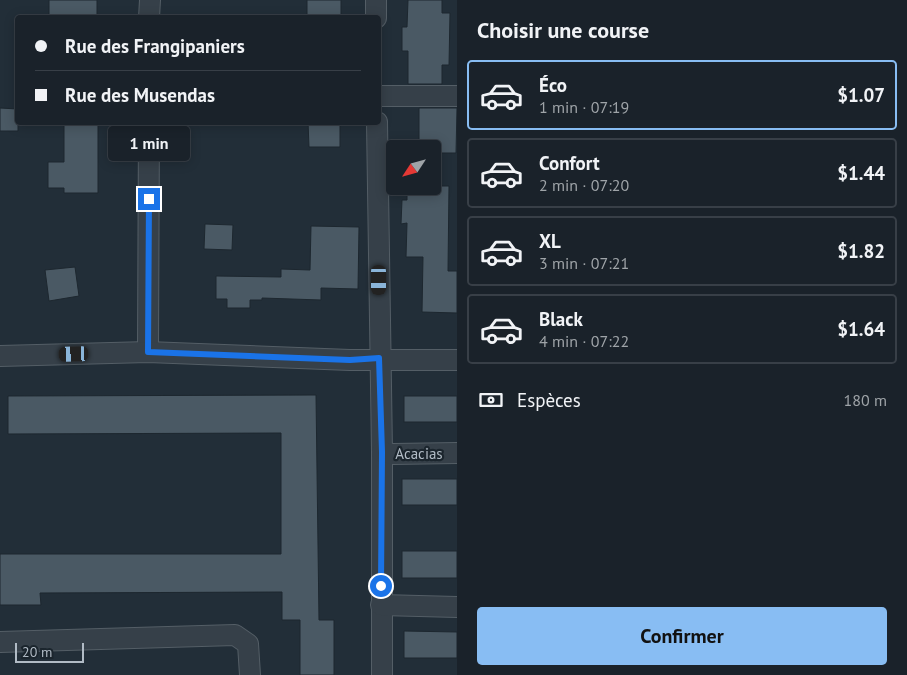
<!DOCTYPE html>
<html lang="fr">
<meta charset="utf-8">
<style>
body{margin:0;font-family:"PT Sans",sans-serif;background:#232a32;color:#f1f3f6;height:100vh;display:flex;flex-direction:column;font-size:19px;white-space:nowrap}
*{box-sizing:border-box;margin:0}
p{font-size:16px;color:#9fa4a8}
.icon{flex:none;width:28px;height:28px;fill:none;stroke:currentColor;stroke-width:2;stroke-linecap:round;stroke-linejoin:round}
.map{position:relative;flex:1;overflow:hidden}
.drawer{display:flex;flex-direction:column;background:#1a222a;width:450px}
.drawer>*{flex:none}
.guide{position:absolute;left:15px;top:15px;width:366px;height:110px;border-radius:5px;box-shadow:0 2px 12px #0003,0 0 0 1px #383f47;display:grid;align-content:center;height:110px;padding:0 20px;background:#1a222a}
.needle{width:32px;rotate:234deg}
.controls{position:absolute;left:386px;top:140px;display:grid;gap:10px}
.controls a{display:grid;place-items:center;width:55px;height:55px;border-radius:5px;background:#1a222a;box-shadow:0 2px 12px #0003,0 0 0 1px #383f47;font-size:25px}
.scale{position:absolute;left:15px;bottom:12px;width:69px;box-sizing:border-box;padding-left:5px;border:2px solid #b1bbc5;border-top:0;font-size:14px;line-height:18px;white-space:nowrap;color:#b1bbc5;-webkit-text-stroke:4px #1b252d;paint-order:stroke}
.end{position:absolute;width:22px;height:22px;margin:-11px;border:6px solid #1a73e8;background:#fff;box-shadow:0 0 0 2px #fff}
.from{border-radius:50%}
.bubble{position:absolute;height:35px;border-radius:5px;background:#1a222a;box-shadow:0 2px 12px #0003,0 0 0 1px #383f47;font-size:16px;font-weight:600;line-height:35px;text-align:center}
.car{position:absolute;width:15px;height:30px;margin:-15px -8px;border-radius:6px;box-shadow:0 0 4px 1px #0007;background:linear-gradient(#222 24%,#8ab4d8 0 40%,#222 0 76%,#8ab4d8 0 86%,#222 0)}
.guide b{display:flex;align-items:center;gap:18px;height:48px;font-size:19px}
.guide b+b{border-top:1px solid #383f47}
.guide i{width:12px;height:12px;background:#f1f3f6}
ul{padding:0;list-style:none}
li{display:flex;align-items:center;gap:15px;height:70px;margin:0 10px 8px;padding:0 10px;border:2px solid #383f47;border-radius:5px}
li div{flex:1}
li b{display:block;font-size:19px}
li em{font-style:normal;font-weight:600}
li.current{border-color:#88bdf3}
li>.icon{width:45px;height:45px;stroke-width:1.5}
h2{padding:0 20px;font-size:22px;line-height:60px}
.pay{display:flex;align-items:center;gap:12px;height:55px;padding:0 20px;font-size:19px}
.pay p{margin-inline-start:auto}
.cta{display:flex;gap:10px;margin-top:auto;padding:10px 20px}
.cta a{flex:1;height:58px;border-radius:5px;background:#88bdf3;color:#111;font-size:20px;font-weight:600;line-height:58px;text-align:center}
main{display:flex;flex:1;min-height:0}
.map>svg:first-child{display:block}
.building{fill:#4a5964;stroke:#1d272f}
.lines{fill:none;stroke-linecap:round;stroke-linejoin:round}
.street-casing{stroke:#545e66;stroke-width:22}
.street{stroke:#364049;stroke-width:20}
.route{stroke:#1a73e8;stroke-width:6}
.labels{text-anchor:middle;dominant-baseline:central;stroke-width:4.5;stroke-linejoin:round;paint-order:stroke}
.street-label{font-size:15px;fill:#b1bbc5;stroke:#1b252d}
</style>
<main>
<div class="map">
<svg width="457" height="675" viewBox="0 0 457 675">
<rect width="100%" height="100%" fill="#222e38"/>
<g class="building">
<rect x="49" y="0" width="48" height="18"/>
<rect x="307" y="0" width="34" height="18"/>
<polygon points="408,0 442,0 442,13 450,13 449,65 442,65 442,84 408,84 408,51 402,51 402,27 407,27"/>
<polygon points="0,108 18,109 18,131 0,131"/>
<polygon points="419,108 457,108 456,153 432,153 432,145 419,145"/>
<polygon points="64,122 98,122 98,193 64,193 64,188 48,188 48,162 64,162"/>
<polygon points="308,122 340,122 340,147 309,147"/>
<polygon points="407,186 449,186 448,271 457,271 457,313 422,312 423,257 406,257 407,223 401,224 402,200 407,200"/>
<polygon points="205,224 233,225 232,250 204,249"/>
<polygon points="311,226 359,227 358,289 321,288 321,300 262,298 262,300 250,300 250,308 227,308 227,299 216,299 216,276 281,277 281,269 310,270"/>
<polygon points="75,267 79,296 49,301 45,270"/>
<polygon points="316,395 319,620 334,620 334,675 300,675 300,620 282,620 282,592 40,593 41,605 0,605 0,554 281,554 281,433 8,434 8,396"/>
<rect x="404" y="396" width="53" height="26"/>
<rect x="402" y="479" width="55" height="26"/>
<rect x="402" y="551" width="55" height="27"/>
<polygon points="404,631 457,632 457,658 404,658"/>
</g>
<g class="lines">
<defs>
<g id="street">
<polyline points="376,0 376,18"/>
<polyline points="149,18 150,0"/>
<polyline points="379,96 457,96"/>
<polyline points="377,122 382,452 382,675"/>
<polyline points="148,352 149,122"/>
<polyline points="0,356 148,352 350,360 457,360"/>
<polyline points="382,452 393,454 457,453"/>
<polyline points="381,605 457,607"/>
<polyline points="0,642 235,635 248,644 250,675"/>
</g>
</defs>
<use href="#street" class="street-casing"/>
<use href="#street" class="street"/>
</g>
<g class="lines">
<polyline class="route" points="149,199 148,352 350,360 379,358 382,452 381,586"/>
</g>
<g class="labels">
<g class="street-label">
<text x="419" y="453">Acacias</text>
</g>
</g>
</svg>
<div class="controls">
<a><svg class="needle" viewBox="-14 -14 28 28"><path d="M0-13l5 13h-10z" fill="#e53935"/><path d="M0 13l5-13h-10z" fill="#9fa4a8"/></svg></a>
</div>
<div class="scale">20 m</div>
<i class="end from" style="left:381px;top:586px"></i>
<i class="end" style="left:149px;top:199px"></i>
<div class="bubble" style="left:108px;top:126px;width:82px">1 min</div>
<i class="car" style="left:379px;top:280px;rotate:180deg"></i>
<i class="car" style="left:74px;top:354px;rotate:268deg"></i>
<div class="guide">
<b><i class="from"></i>Rue des Frangipaniers</b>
<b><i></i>Rue des Musendas</b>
</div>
</div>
<section class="drawer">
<h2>Choisir une course</h2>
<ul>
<li class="current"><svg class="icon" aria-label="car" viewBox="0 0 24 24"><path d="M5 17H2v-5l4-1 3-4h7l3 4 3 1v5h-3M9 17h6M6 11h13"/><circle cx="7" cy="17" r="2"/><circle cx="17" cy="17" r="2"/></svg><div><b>Éco</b><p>1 min · 07:19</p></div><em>$1.07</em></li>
<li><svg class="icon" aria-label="car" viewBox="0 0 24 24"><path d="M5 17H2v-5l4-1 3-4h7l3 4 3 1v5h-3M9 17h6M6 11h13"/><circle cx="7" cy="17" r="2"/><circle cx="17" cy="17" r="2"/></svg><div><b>Confort</b><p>2 min · 07:20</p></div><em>$1.44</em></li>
<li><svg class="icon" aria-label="car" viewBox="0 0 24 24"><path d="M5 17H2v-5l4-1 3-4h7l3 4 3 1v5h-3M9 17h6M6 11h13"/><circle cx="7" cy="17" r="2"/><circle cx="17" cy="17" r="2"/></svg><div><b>XL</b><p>3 min · 07:21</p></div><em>$1.82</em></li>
<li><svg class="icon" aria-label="car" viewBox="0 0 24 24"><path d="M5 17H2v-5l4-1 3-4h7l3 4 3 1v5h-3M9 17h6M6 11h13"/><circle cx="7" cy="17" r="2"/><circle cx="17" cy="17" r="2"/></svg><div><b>Black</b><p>4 min · 07:22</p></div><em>$1.64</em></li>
</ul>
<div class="pay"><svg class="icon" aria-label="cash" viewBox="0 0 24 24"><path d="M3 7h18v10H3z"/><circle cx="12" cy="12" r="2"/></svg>Espèces<p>180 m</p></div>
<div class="cta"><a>Confirmer</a></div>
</section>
</main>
